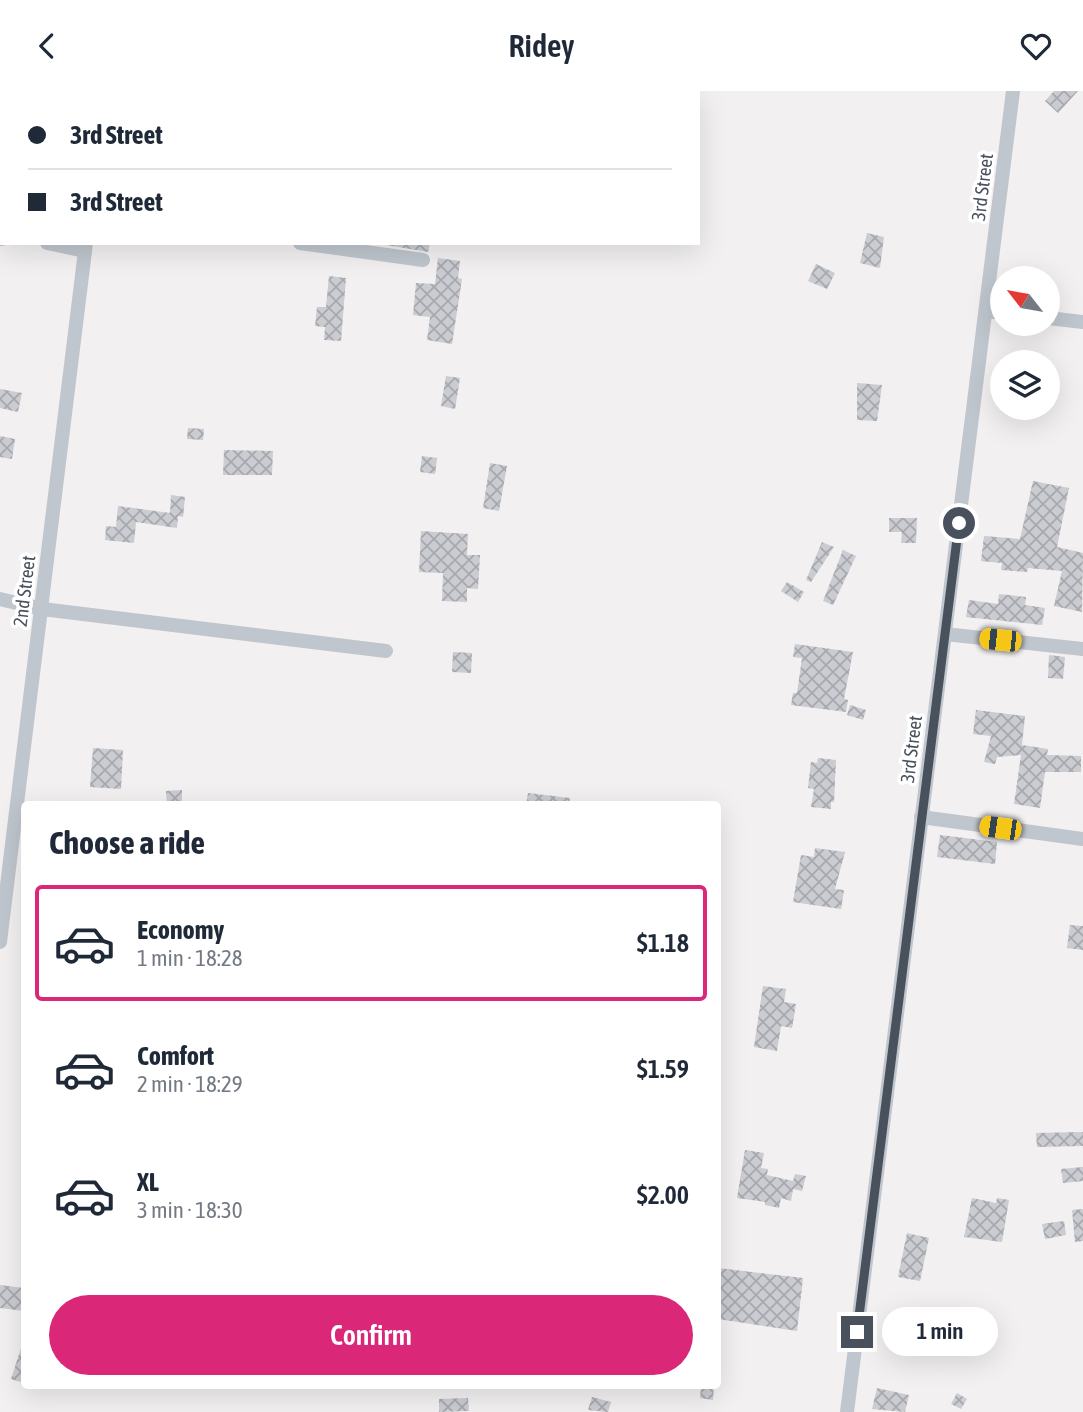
<!DOCTYPE html>
<meta charset="utf-8">
<style>
body{margin:0;font-family:"Asap Condensed",sans-serif;background:#f6f6f7;color:#1f2937;height:100vh;display:flex;flex-direction:column;font-size:26px;white-space:nowrap}
*{box-sizing:border-box;margin:0}
p{font-size:23px;color:#747a83}
.icon{flex:none;width:38px;height:38px;fill:none;stroke:currentColor;stroke-width:2;stroke-linecap:round;stroke-linejoin:round}
.map{position:relative;flex:1;overflow:hidden}
.panel{position:absolute;left:21px;top:710px;width:700px;height:588px;display:flex;flex-direction:column;background:#fff;border-radius:7px;box-shadow:0 7px 28px #0002}
.panel>*{flex:none}
.banner{position:absolute;left:0px;top:0px;width:700px;height:154px;box-shadow:0 7px 28px #0002;display:grid;align-content:center;height:154px;padding:0 28px;background:#fff}
.needle{width:46px;rotate:301deg}
.tools{position:absolute;left:990px;top:175px;display:grid;gap:14px}
.tools a{display:grid;place-items:center;width:70px;height:70px;border-radius:50%;background:#fff;box-shadow:0 7px 28px #0002;font-size:35px}
.end{position:absolute;width:32px;height:32px;margin:-16px;border:9px solid #49525c;background:#fff;box-shadow:0 0 0 4px #fff}
.from{border-radius:50%}
.bubble{position:absolute;height:49px;border-radius:24px;background:#fff;box-shadow:0 7px 28px #0002;font-size:23px;font-weight:600;line-height:49px;text-align:center}
.car{position:absolute;width:21px;height:42px;margin:-21px -10px;border-radius:9px;box-shadow:0 0 5px 2px #0007;background:linear-gradient(#f5c518 24%,#345 0 40%,#f5c518 0 76%,#345 0 86%,#f5c518 0)}
.banner b{display:flex;align-items:center;gap:24px;height:66px;font-size:26px}
.banner b+b{border-top:2px solid #e0e1e3}
.banner i{width:18px;height:18px;background:#1f2937}
ul{padding:0;list-style:none}
li{display:flex;align-items:center;gap:21px;height:116px;margin:0 14px 10px;padding:0 14px;border:4px solid transparent;border-radius:7px}
li div{flex:1}
li b{display:block;font-size:26px}
li em{font-style:normal;font-weight:600}
li.selected{border-color:#db2777}
li>.icon{width:63px;height:63px;stroke-width:1.5}
h2{padding:0 28px;font-size:32px;line-height:84px}
.action{display:flex;gap:14px;margin-top:auto;padding:14px 28px}
.action a{flex:1;height:80px;border-radius:42px;background:#db2777;color:#fff;font-size:28px;font-weight:600;line-height:80px;text-align:center}
header{display:flex;justify-content:space-between;align-items:center;height:91px;padding:0 28px;background:#fff;font-size:32px;font-weight:600}
.map>svg:first-child{display:block}
.building{fill:url(#building-cross-hatch)}
.lines{fill:none;stroke-linecap:round;stroke-linejoin:round}
.minor{stroke:#bfc6cd;stroke-width:14}
.route{stroke:#49525c;stroke-width:9}
.labels{text-anchor:middle;dominant-baseline:central;stroke-width:7;stroke-linejoin:round;paint-order:stroke}
.street-label{font-size:19px;fill:#49525c;stroke:#fff}
</style>
<header><svg class="icon" aria-label="back" viewBox="0 0 24 24"><path d="M15 5l-7 7 7 7"/></svg>Ridey<svg class="icon" aria-label="heart" viewBox="0 0 24 24"><path d="M12 20l-8-8c-3-5 5-10 8-4 3-6 11-1 8 4z"/></svg></header>
<div class="map">
<svg width="1083" height="1321" viewBox="0 0 1083 1321">
<defs>
<pattern id="building-cross-hatch" width="8" height="8" patternUnits="userSpaceOnUse" patternTransform="scale(1.75)"><rect width="8" height="8" fill="#caccd2"/><path d="M0 0l8 8M0 8l8-8" fill="none" stroke="#a6a8ae"/></pattern>
</defs>
<rect width="100%" height="100%" fill="#f2f0f0"/>
<g class="building">
<polygon points="1054,0 1078,0 1058,22 1045,10"/>
<polygon points="867,142 884,146 880,177 860,172"/>
<polygon points="374,152 430,152 428,161"/>
<polygon points="438,167 460,170 458,187 462,188 452,253 427,249 430,226 413,224 416,192 435,193"/>
<polygon points="816,173 835,182 827,198 808,190"/>
<polygon points="329,185 346,187 341,250 324,249 325,236 315,235 317,216 326,216"/>
<polygon points="446,285 460,287 455,318 441,315"/>
<polygon points="857,292 882,294 877,330 857,329"/>
<polygon points="0,298 22,302 18,321 0,317"/>
<polygon points="188,337 204,338 203,349 187,348"/>
<polygon points="0,345 15,348 12,368 0,366"/>
<polygon points="224,359 273,360 272,384 223,384"/>
<polygon points="422,365 437,367 435,383 420,381"/>
<polygon points="490,372 507,375 499,420 483,417"/>
<polygon points="1033,390 1069,397 1057,456 1083,462 1082,521 1054,515 1062,480 1028,477 1027,481 1001,479 1002,472 981,470 984,445 1020,448"/>
<polygon points="171,404 185,406 183,426 178,425 177,437 136,431 134,452 105,449 106,435 116,436 118,415 170,422"/>
<polygon points="889,427 917,427 916,452 901,452 902,441 889,441"/>
<polygon points="421,440 468,443 467,464 480,464 478,498 467,497 467,511 442,510 443,482 419,481"/>
<polygon points="822,451 834,456 811,491 806,489"/>
<polygon points="843,459 856,465 833,514 823,510"/>
<polygon points="787,491 804,501 798,511 781,500"/>
<polygon points="999,503 1026,506 1025,514 1045,517 1042,534 966,526 969,509 998,513"/>
<polygon points="795,553 853,561 844,608 848,609 846,621 791,614 793,602 797,602 802,567 793,566"/>
<polygon points="453,561 472,562 471,582 452,581"/>
<polygon points="1049,564 1065,566 1063,588 1048,587"/>
<polygon points="850,614 866,619 863,629 847,624"/>
<polygon points="976,619 1025,625 1022,654 1048,658 1047,664 1081,665 1081,681 1045,681 1040,717 1014,713 1021,664 997,666 995,673 984,671 991,645 973,643"/>
<polygon points="93,657 123,659 121,698 90,696"/>
<polygon points="818,667 836,669 834,711 831,711 831,718 811,716 814,698 808,697 811,671 817,672"/>
<polygon points="182,699 182,714 167,714 166,700"/>
<polygon points="528,702 570,707 569,714 526,714"/>
<polygon points="940,744 997,751 995,773 937,766"/>
<polygon points="815,757 845,761 835,798 844,799 841,818 793,811 801,764 814,766"/>
<polygon points="1070,834 1083,835 1083,859 1067,857"/>
<polygon points="763,895 786,898 784,911 796,913 792,937 781,935 777,960 754,956"/>
<polygon points="1083,1041 1083,1055 1037,1056 1036,1042"/>
<polygon points="745,1059 764,1062 761,1077 768,1078 767,1084 793,1090 795,1083 806,1085 802,1100 793,1098 791,1110 781,1107 779,1117 765,1114 765,1111 737,1107"/>
<polygon points="1083,1076 1083,1090 1063,1092 1061,1078"/>
<polygon points="972,1107 996,1112 997,1107 1009,1109 1002,1151 964,1146"/>
<polygon points="1083,1118 1083,1150 1075,1151 1072,1119"/>
<polygon points="1064,1130 1066,1144 1045,1148 1042,1133"/>
<polygon points="907,1142 929,1147 920,1190 898,1186"/>
<polygon points="718,1177 803,1187 797,1240 718,1228"/>
<polygon points="0,1194 24,1197 24,1220 0,1217"/>
<polygon points="22,1254 24,1254 24,1292 11,1288"/>
<polygon points="701,1295 714,1295 713,1309 700,1307"/>
<polygon points="877,1297 909,1304 905,1321 872,1318"/>
<polygon points="957,1302 967,1308 961,1318 951,1313"/>
<polygon points="592,1306 611,1311 608,1321 588,1319"/>
<polygon points="468,1307 469,1320 439,1321 439,1308"/>
</g>
<g class="lines">
<g class="minor">
<polyline points="108,2 108,0"/>
<polyline points="0,148 2,148"/>
<polyline points="47,152 85,160"/>
<polyline points="300,152 423,169"/>
<polyline points="986,220 1003,222"/>
<polyline points="1048,227 1083,231"/>
<polyline points="0,508 42,518 386,560"/>
<polyline points="945,543 1083,558"/>
<polyline points="921,726 1083,748"/>
<polyline points="0,851 86,152"/>
<polyline points="847,1321 1013,0"/>
</g>
</g>
<g class="lines">
<polyline class="route" points="857,1241 959,432"/>
</g>
<g class="labels">
<g class="street-label">
<text transform="translate(982 96) rotate(-83)">3rd Street</text>
<text transform="translate(24 500) rotate(-83)">2nd Street</text>
<text transform="translate(911 658) rotate(-83)">3rd Street</text>
</g>
</g>
</svg>
<div class="tools">
<a><svg class="needle" viewBox="-14 -14 28 28"><path d="M0-13l5 13h-10z" fill="#e53935"/><path d="M0 13l5-13h-10z" fill="#747a83"/></svg></a>
<a><svg class="icon" aria-label="layers" viewBox="0 0 24 24"><path d="M12 4l9 5-9 5-9-5zM3 14l9 5 9-5"/></svg></a>
</div>
<i class="end from" style="left:959px;top:432px"></i>
<i class="end" style="left:857px;top:1241px"></i>
<div class="bubble" style="left:882px;top:1216px;width:116px">1 min</div>
<i class="car" style="left:1000px;top:549px;rotate:276deg"></i>
<i class="car" style="left:1000px;top:737px;rotate:278deg"></i>
<div class="banner">
<b><i class="from"></i>3rd Street</b>
<b><i></i>3rd Street</b>
</div>
<section class="panel">
<h2>Choose a ride</h2>
<ul>
<li class="selected"><svg class="icon" aria-label="car" viewBox="0 0 24 24"><path d="M5 17H2v-5l4-1 3-4h7l3 4 3 1v5h-3M9 17h6M6 11h13"/><circle cx="7" cy="17" r="2"/><circle cx="17" cy="17" r="2"/></svg><div><b>Economy</b><p>1 min · 18:28</p></div><em>$1.18</em></li>
<li><svg class="icon" aria-label="car" viewBox="0 0 24 24"><path d="M5 17H2v-5l4-1 3-4h7l3 4 3 1v5h-3M9 17h6M6 11h13"/><circle cx="7" cy="17" r="2"/><circle cx="17" cy="17" r="2"/></svg><div><b>Comfort</b><p>2 min · 18:29</p></div><em>$1.59</em></li>
<li><svg class="icon" aria-label="car" viewBox="0 0 24 24"><path d="M5 17H2v-5l4-1 3-4h7l3 4 3 1v5h-3M9 17h6M6 11h13"/><circle cx="7" cy="17" r="2"/><circle cx="17" cy="17" r="2"/></svg><div><b>XL</b><p>3 min · 18:30</p></div><em>$2.00</em></li>
</ul>
<div class="action"><a>Confirm</a></div>
</section>
</div>
